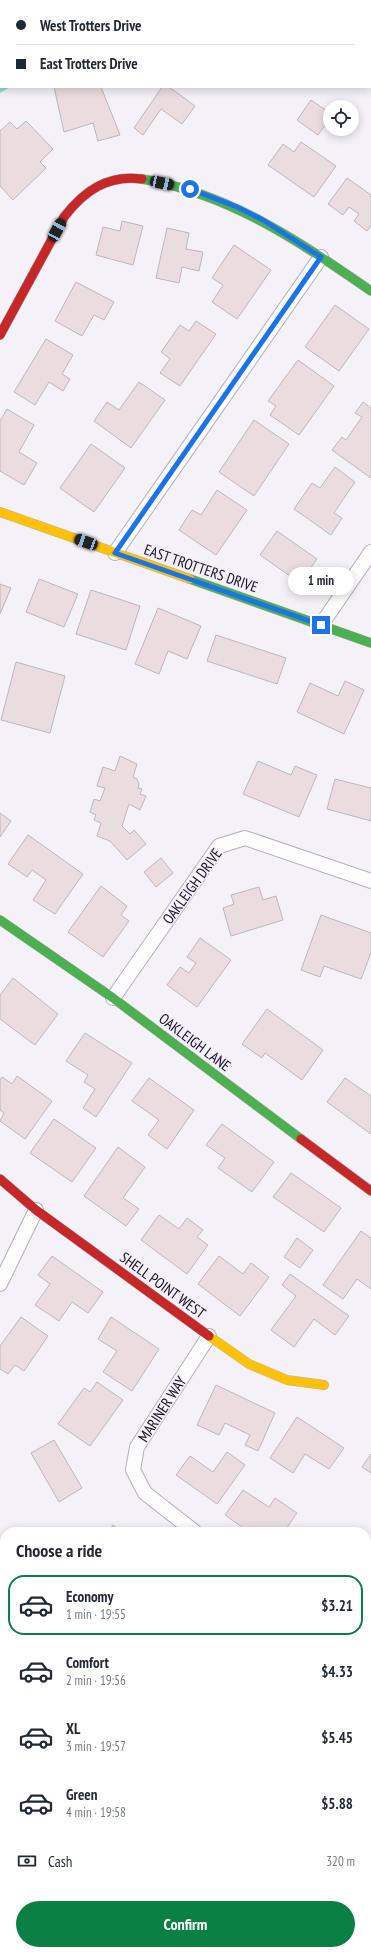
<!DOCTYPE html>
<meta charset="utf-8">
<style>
body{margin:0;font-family:"PT Sans Narrow",sans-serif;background:#f2f2f3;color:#1f2937;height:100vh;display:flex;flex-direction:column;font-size:15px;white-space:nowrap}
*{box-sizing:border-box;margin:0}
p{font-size:13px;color:#747a83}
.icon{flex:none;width:22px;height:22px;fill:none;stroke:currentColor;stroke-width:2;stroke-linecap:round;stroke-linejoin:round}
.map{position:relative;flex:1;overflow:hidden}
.details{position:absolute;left:0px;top:1527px;width:371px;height:428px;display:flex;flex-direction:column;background:#fff;border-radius:16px 16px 0 0;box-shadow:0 2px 10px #0003}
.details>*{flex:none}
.banner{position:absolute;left:0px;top:0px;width:371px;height:88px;box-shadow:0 2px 10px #0003;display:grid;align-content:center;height:88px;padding:0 16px;background:#fff}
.buttons{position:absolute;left:323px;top:100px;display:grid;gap:8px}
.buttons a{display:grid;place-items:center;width:36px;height:36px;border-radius:50%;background:#fff;box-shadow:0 2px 10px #0003;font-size:20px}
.end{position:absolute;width:18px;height:18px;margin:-9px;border:5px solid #1a73e8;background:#fff;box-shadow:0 0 0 2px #fff}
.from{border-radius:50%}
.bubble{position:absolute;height:28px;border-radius:14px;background:#fff;box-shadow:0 2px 10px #0003;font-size:13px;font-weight:700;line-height:28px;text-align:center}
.car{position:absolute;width:12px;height:24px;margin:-12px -6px;border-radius:5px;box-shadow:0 0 3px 1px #0007;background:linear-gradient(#222 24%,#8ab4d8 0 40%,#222 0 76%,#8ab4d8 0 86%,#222 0)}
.banner b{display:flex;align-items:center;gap:14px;height:38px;font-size:15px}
.banner b+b{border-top:1px solid #e0e1e3}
.banner i{width:10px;height:10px;background:#1f2937}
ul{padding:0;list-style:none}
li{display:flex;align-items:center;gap:12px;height:60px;margin:0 8px 6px;padding:0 8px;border:2px solid transparent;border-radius:16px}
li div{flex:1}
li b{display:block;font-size:15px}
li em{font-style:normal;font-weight:700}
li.active{border-color:#0b8043}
li>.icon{width:36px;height:36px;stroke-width:1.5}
h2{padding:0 16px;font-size:18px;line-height:48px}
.pay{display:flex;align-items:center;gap:10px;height:44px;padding:0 16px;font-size:15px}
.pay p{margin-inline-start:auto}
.action{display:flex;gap:8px;margin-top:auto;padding:8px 16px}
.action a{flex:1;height:46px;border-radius:24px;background:#0b8043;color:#fff;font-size:16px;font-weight:700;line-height:46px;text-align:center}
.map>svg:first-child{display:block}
.water{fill:#8ad4de}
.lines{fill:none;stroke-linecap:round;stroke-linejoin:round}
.canal{stroke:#8ad4de;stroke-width:16}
.building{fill:#ebdddf;stroke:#beb6b8}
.street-casing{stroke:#b3afb8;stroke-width:16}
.fast-casing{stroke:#b3afb8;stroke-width:10}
.slow-casing{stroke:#b3afb8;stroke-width:10}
.jam-casing{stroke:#b3afb8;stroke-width:10}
.street{stroke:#fdfdfe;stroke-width:14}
.fast{stroke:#4caf50;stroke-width:9}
.slow{stroke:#ffc107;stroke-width:9}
.jam{stroke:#c62828;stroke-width:9}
.route{stroke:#1a73e8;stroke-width:5}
.labels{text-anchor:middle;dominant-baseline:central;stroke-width:3;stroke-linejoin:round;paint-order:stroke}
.street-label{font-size:15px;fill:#17121e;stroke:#f3eefc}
</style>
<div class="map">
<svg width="371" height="1955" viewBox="0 0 371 1955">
<rect width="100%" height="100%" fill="#f4f2f8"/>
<polygon class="water" points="0,0 64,0 1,1 1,87 10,87 0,93"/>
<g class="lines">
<g class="canal">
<polyline points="121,0 122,1"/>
<polyline points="370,41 371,41"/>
</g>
</g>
<g class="building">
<polygon points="54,87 101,87 120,135 98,141 93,123 64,132"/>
<polygon points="162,87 169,87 195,106 182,124 161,109 143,135 134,128"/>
<polygon points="311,100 330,113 330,118 318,135 297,120"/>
<polygon points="26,121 53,149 40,162 46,168 13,200 0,186 0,131 10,122 17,129"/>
<polygon points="301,142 336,166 314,197 268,165 283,144 294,152"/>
<polygon points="347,178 371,195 371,225 367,231 354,221 359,214 349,207 343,215 328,204"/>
<polygon points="122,221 143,226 133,265 96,255 103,227 120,231"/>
<polygon points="167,228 189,233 186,249 203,252 199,271 182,267 179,283 156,278"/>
<polygon points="234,245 271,270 237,319 212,302 223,285 212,278"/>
<polygon points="76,282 114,302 104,320 94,315 82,336 55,321"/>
<polygon points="335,305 369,329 339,371 305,347"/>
<polygon points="196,321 216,334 180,386 160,373 170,359 161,352 180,325 189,331"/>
<polygon points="46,339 73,355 62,374 70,379 63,391 49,382 35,405 14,392"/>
<polygon points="298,360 334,386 299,435 270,415 276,406 268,401"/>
<polygon points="139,382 165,400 131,448 94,421 107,402 119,410"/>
<polygon points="363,402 371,408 371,478 332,450 342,437 346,440 362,417 355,413"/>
<polygon points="7,409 34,425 19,452 37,463 24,485 0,471 0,421"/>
<polygon points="254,420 289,444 254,496 219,472"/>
<polygon points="91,444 125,468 94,512 60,488"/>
<polygon points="335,467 355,482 334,513 342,518 331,535 294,509 312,483 320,488"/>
<polygon points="217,490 247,510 216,555 179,530 192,510 201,515"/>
<polygon points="277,531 317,559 300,583 260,555"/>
<polygon points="39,579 78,594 64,627 26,612"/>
<polygon points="0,584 11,588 0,614"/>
<polygon points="91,590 140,606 126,650 76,634"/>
<polygon points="158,608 201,626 187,659 168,651 159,674 135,664"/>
<polygon points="216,635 286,658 277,684 207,661"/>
<polygon points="16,662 65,676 50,733 1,720"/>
<polygon points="345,681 364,690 344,734 297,712 310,683 338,696"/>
<polygon points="120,756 137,764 133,777 137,779 139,784 138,788 142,789 140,794 146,796 140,810 129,804 122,826 130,834 134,830 146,844 127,860 110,841 97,836 101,823 94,820 96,815 90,812 94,799 100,801 105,788 97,786 103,767 115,771"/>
<polygon points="258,761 291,775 295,766 317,775 299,817 243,794"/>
<polygon points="335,779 371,788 371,821 327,809"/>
<polygon points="0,813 11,821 0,837"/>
<polygon points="28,835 83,874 55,914 33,900 46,880 32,870 27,877 8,864"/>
<polygon points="161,858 173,873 156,887 144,872"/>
<polygon points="101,886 127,906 121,915 129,921 103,957 68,932"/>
<polygon points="259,887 263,900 276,896 283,920 231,936 223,908 234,904 231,895"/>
<polygon points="321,915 371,933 371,953 361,979 324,966 320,977 301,970"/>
<polygon points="200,938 231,960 197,1007 167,985 180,967 189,973 196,963 187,957"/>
<polygon points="13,978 58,1014 35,1045 0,1019 0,995"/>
<polygon points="267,1009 323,1050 302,1080 265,1053 262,1058 242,1044"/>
<polygon points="85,1033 132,1063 96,1117 83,1108 95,1089 84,1082 88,1075 66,1061"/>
<polygon points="17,1076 52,1101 25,1139 0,1121 4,1113 0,1110 0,1080 2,1077 12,1084"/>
<polygon points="149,1078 194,1110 167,1149 148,1135 159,1120 132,1101"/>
<polygon points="345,1078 371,1096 371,1134 327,1102"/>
<polygon points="54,1119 96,1148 72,1182 30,1153"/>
<polygon points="222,1124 274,1162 252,1192 218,1168 225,1158 206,1145"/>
<polygon points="118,1147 145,1167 123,1198 139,1209 126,1226 84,1196"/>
<polygon points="291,1173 341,1208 324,1232 273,1197"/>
<polygon points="159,1215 179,1229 187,1218 203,1230 197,1237 208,1245 187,1274 141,1240"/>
<polygon points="361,1231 371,1238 371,1289 357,1279 343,1299 323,1285"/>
<polygon points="297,1238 313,1250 300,1268 284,1257"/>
<polygon points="52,1256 103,1292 88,1313 72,1302 59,1321 35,1305 50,1284 38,1275"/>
<polygon points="219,1256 243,1274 251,1263 269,1277 240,1316 198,1284"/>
<polygon points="290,1274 349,1316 335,1335 314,1319 294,1347 271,1330 296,1296 282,1285"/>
<polygon points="21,1317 48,1336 24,1371 15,1365 8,1374 0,1369 0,1346"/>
<polygon points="111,1317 159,1349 132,1391 103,1372 117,1351 98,1339"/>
<polygon points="97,1382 123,1400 90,1446 58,1424 84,1388 90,1392"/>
<polygon points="216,1385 275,1413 258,1451 245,1445 250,1435 225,1423 219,1435 197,1425"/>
<polygon points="297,1417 344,1448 329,1469 305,1454 293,1473 270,1458"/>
<polygon points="54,1440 82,1488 59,1502 31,1453"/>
<polygon points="227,1452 245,1465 217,1504 176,1475 190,1456 213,1472"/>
<polygon points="371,1454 371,1473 362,1467"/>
<polygon points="243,1490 269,1507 275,1498 297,1513 284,1532 249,1532 225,1515"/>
<polygon points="113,1525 122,1532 108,1532"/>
<polygon points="0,1670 5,1673 5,1722 2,1727 0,1726"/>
<polygon points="366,1949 371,1951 371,1955 348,1955 350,1950"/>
<polygon points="89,1950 121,1950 120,1953 112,1950 111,1955 87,1955"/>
<polygon points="282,1950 321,1950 319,1955 280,1955"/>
</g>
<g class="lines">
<defs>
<g id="street">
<polyline points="115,553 321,257"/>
<polyline points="321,625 371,552"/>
<polyline points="113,998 219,846 245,838 371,881"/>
<polyline points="0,1284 36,1210"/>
<polyline points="195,1532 145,1493 133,1470 137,1447 209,1336"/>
<polyline points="0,1636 5,1636"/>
<polyline points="0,1937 5,1941"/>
<polyline points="19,1950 26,1955"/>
<polyline points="53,1955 54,1950"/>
</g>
<g id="fast">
<path d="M142,179C229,193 300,242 371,291"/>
<polyline points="190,579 371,643"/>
<polyline points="0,920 113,998 301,1139"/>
<polyline points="366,1570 371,1564"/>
<polyline points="219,1955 220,1950"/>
</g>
<g id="slow">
<polyline points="0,512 190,579"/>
<polyline points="209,1336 249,1364 287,1380 324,1385"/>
<polyline points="366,1619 371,1612"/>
<polyline points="248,1955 249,1950"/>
</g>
<g id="jam">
<path d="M0,335L64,217C84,191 108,174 142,179"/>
<polyline points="301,1139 371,1191"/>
<polyline points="0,1179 36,1210 209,1336"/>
</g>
</defs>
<use href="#street" class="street-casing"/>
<use href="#fast" class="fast-casing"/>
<use href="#slow" class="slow-casing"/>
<use href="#jam" class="jam-casing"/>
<use href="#street" class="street"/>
<use href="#fast" class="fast"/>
<use href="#slow" class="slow"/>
<use href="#jam" class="jam"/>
</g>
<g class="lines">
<polyline class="route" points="190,189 237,207 263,220 321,257 115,553 321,625"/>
</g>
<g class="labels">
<g class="street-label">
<text transform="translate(201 568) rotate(19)">EAST TROTTERS DRIVE</text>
<text transform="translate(192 886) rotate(-54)">OAKLEIGH DRIVE</text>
<text transform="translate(195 1042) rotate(37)">OAKLEIGH LANE</text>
<text transform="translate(163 1285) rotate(36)">SHELL POINT WEST</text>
<text transform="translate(162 1409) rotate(-57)">MARINER WAY</text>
</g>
</g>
</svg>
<div class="buttons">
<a><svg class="icon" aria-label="locate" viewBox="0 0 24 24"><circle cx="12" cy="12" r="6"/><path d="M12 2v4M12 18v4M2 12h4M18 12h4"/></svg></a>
</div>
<i class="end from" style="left:190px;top:189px"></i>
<i class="end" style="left:321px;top:625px"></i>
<div class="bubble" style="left:288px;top:567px;width:66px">1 min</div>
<i class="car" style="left:162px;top:183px;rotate:102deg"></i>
<i class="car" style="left:57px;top:230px;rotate:28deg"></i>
<i class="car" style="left:86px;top:542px;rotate:290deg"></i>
<div class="banner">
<b><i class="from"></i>West Trotters Drive</b>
<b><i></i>East Trotters Drive</b>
</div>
<section class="details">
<h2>Choose a ride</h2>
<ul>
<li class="active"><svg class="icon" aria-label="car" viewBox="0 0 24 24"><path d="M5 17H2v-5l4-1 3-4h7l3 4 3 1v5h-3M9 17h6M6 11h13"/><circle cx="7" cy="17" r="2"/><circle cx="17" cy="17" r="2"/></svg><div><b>Economy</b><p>1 min · 19:55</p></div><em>$3.21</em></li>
<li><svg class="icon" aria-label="car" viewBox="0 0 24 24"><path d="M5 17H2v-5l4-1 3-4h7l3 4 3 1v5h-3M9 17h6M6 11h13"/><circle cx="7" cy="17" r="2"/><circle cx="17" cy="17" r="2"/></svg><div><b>Comfort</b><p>2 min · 19:56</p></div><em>$4.33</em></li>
<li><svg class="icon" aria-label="car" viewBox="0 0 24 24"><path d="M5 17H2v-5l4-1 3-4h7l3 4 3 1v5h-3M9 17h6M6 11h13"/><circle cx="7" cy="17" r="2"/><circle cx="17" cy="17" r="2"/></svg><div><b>XL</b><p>3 min · 19:57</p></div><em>$5.45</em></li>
<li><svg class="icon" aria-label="car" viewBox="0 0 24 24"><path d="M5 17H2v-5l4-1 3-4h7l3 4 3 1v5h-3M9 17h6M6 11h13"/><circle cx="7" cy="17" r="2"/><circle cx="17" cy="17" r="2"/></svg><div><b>Green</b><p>4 min · 19:58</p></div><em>$5.88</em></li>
</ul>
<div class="pay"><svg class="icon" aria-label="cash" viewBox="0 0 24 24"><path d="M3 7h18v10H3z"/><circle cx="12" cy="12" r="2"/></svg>Cash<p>320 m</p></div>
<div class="action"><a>Confirm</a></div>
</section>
</div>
